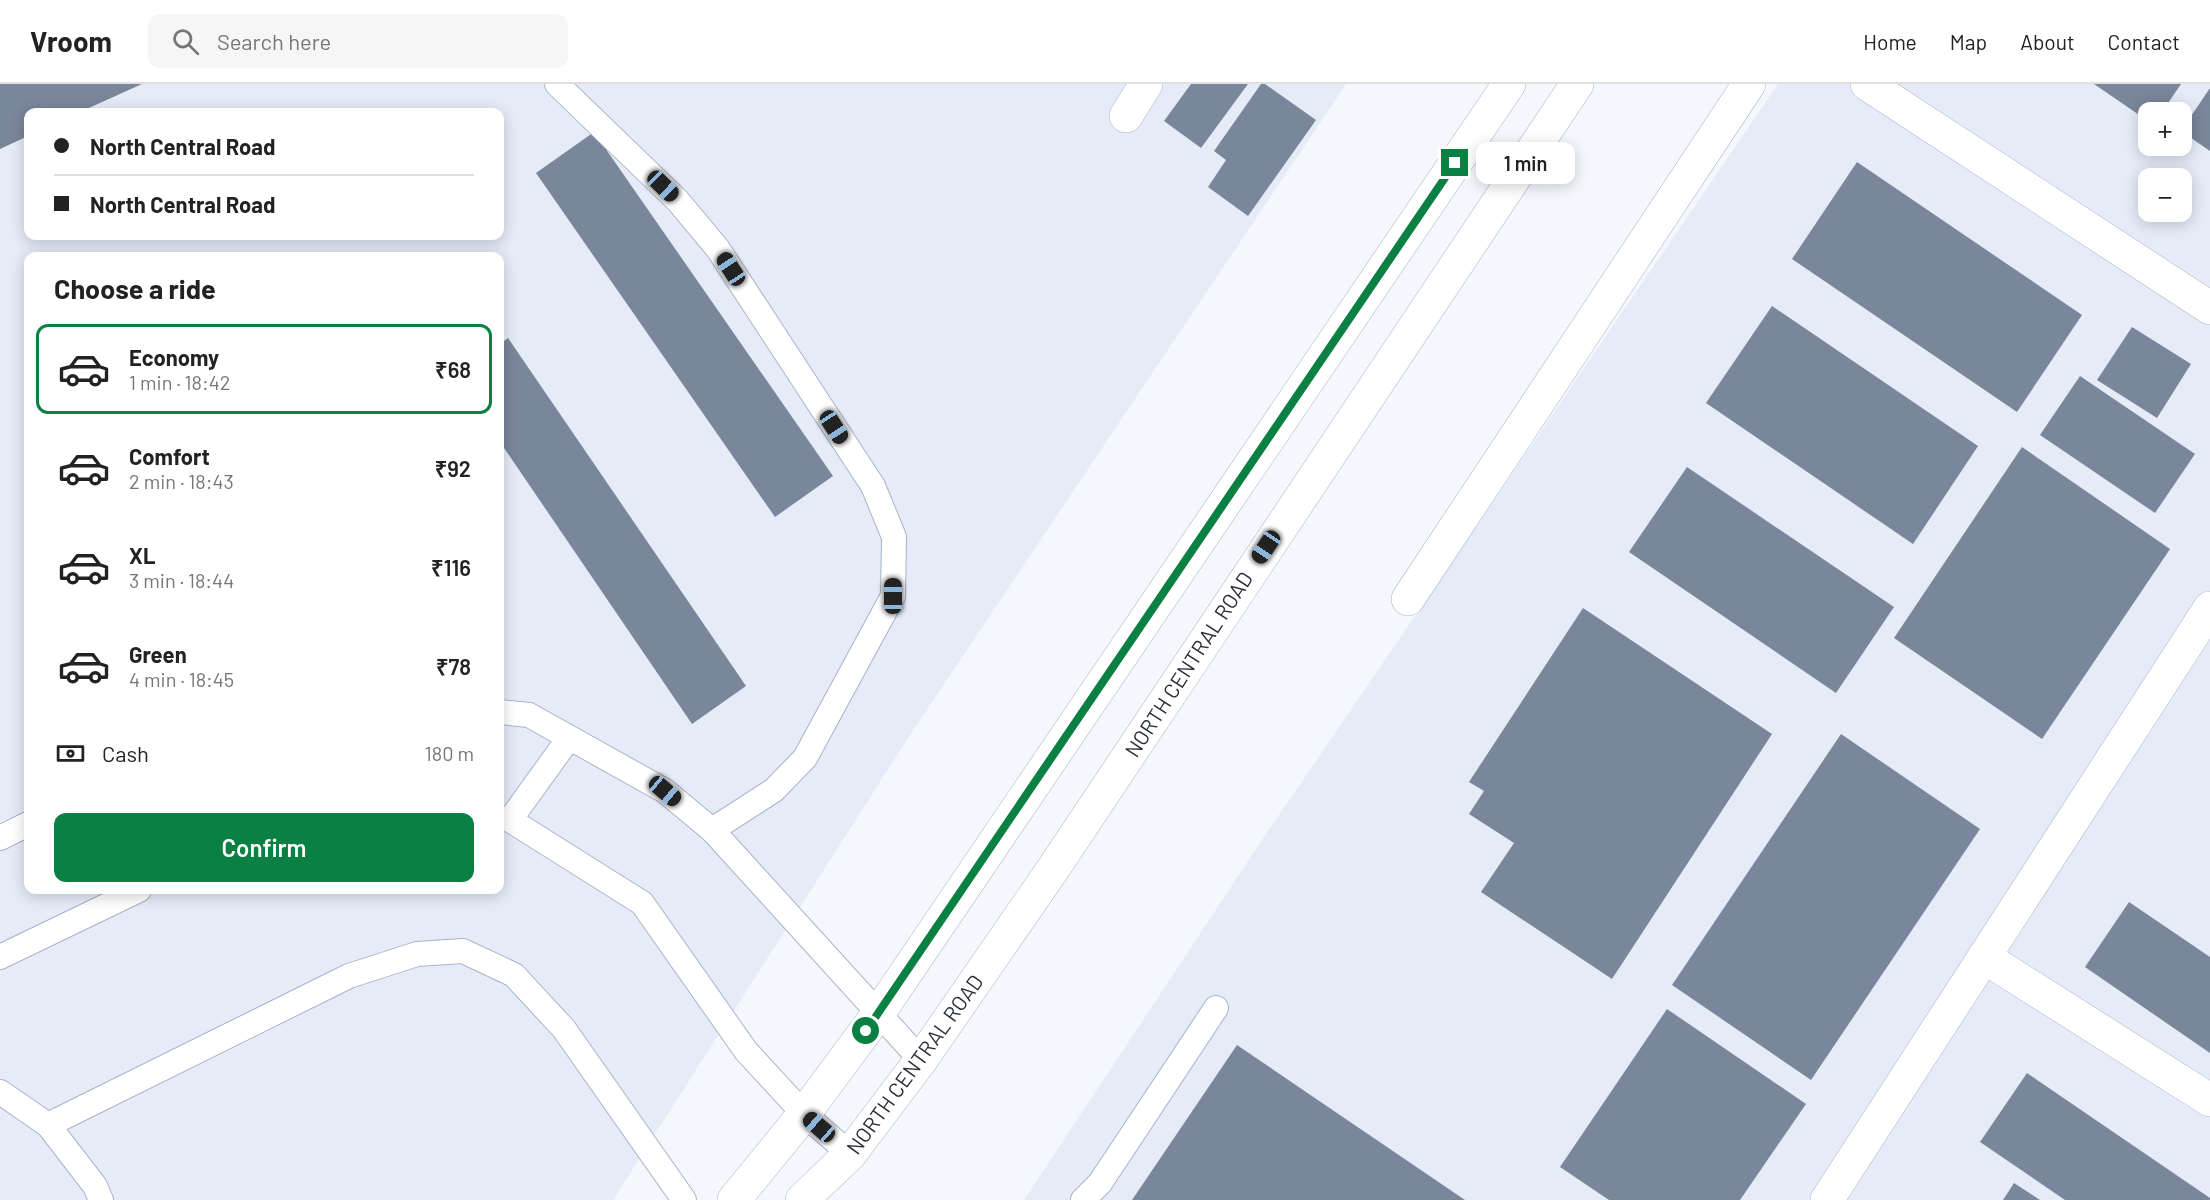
<!DOCTYPE html>
<meta charset="utf-8">
<style>
body{margin:0;font-family:Barlow,sans-serif;background:#f6f6f6;color:#222;height:100vh;display:flex;flex-direction:column;font-size:22px;white-space:nowrap}
*{box-sizing:border-box;margin:0}
p{font-size:20px;color:#767676}
.icon{flex:none;width:33px;height:33px;fill:none;stroke:currentColor;stroke-width:2;stroke-linecap:round;stroke-linejoin:round}
.map{position:relative;flex:1;overflow:hidden}
.drawer{position:absolute;left:24px;top:168px;width:480px;height:642px;display:flex;flex-direction:column;background:#fff;border-radius:12px;box-shadow:0 3px 15px #0003}
.drawer>*{flex:none}
.banner{position:absolute;left:24px;top:24px;width:480px;height:132px;border-radius:12px;box-shadow:0 3px 15px #0003;display:grid;align-content:center;height:132px;padding:0 30px;background:#fff}
.buttons{position:absolute;left:2138px;top:18px;display:grid;gap:12px}
.buttons a{display:grid;place-items:center;width:54px;height:54px;border-radius:12px;background:#fff;box-shadow:0 3px 15px #0003;font-size:30px}
.end{position:absolute;width:27px;height:27px;margin:-14px;border:8px solid #0b8043;background:#fff;box-shadow:0 0 0 3px #fff}
.from{border-radius:50%}
.bubble{position:absolute;height:42px;border-radius:12px;background:#fff;box-shadow:0 3px 15px #0003;font-size:20px;font-weight:600;line-height:42px;text-align:center}
.car{position:absolute;width:18px;height:36px;margin:-18px -9px;border-radius:8px;box-shadow:0 0 4px 2px #0007;background:linear-gradient(#222 24%,#8ab4d8 0 40%,#222 0 76%,#8ab4d8 0 86%,#222 0)}
.banner b{display:flex;align-items:center;gap:21px;height:57px;font-size:22px}
.banner b+b{border-top:2px solid #e0e0e0}
.banner i{width:15px;height:15px;background:#222}
ul{padding:0;list-style:none}
li{display:flex;align-items:center;gap:18px;height:90px;margin:0 12px 9px;padding:0 18px;border:3px solid transparent;border-radius:12px}
li div{flex:1}
li b{display:block;font-size:22px}
li em{font-style:normal;font-weight:600}
li.selected{border-color:#0b8043}
li>.icon{width:54px;height:54px;stroke-width:1.5}
h2{padding:0 30px;font-size:27px;line-height:72px}
.pay{display:flex;align-items:center;gap:15px;height:66px;padding:0 30px;font-size:22px}
.pay p{margin-inline-start:auto}
.action{display:flex;gap:12px;margin-top:auto;padding:12px 30px}
.action a{flex:1;height:69px;border-radius:12px;background:#0b8043;color:#fff;font-size:24px;font-weight:600;line-height:69px;text-align:center}
header{display:flex;align-items:center;gap:36px;box-sizing:border-box;height:84px;padding:0 30px;background:#fff;border-bottom:2px solid #e0e0e0}
header strong{font-size:28px}
nav{display:flex;gap:33px;margin-inline-start:auto;font-size:21px}
.search{width:420px;height:54px;background:#f6f6f6;display:flex;align-items:center;gap:15px;box-sizing:border-box;padding:0 21px;border-radius:12px;color:#767676;font-size:22px}
.map>svg:first-child{display:block}
.built{fill:#e5ecf8;fill-rule:evenodd}
.building{fill:#7a869b}
.lines{fill:none;stroke-linecap:round;stroke-linejoin:round}
.service-casing{stroke:#a7b3c9;stroke-width:26}
.minor-casing{stroke:#a7b3c9;stroke-width:34}
.secondary-casing{stroke:#a7b3c9;stroke-width:34}
.service{stroke:#fff;stroke-width:24}
.minor{stroke:#fff;stroke-width:33}
.secondary{stroke:#fff;stroke-width:33}
.route{stroke:#0b8043;stroke-width:8}
.labels{text-anchor:middle;dominant-baseline:central;stroke-width:4.5;stroke-linejoin:round;paint-order:stroke}
.street-label{font-size:21px;fill:#292d36;stroke:#fff}
</style>
<header>
<strong>Vroom</strong>
<div class="search"><svg class="icon" aria-label="search" viewBox="0 0 24 24"><circle cx="10" cy="10" r="6"/><path d="M15 15l6 6"/></svg>Search here</div>
<nav><a>Home</a><a>Map</a><a>About</a><a>Contact</a></nav>
</header>
<div class="map">
<svg width="2210" height="1116" viewBox="0 0 2210 1116">
<rect width="100%" height="100%" fill="#f4f7fc"/>
<g class="built">
<path d="M0,0H1346L908,654L613,1116H0ZM28,28H500V152H28ZM28,172H500V806H28Z"/>
<path d="M1778,0H2210V1116H1024L1262,756ZM2148,28H2181V62H2148ZM2148,94H2181V128H2148Z"/>
</g>
<g class="building">
<polygon points="0,0 142,0 80,28 28,28 28,52 0,65"/>
<polygon points="1191,0 1248,0 1201,64 1164,37"/>
<polygon points="1261,0 1265,0 1316,36 1248,132 1208,103 1226,76 1214,67"/>
<polygon points="2094,0 2181,0 2162,28 2148,28 2148,37"/>
<polygon points="2210,4 2210,67 2181,47"/>
<polygon points="594,48 833,392 775,433 536,89"/>
<polygon points="1857,78 2082,231 2017,328 1792,175"/>
<polygon points="1772,222 1978,362 1913,460 1706,319"/>
<polygon points="2132,243 2191,280 2157,334 2097,296"/>
<polygon points="508,254 746,602 692,640 500,358 500,260"/>
<polygon points="2080,292 2195,370 2155,429 2040,351"/>
<polygon points="2022,363 2170,465 2042,655 1894,554"/>
<polygon points="1687,383 1894,523 1836,609 1629,468"/>
<polygon points="1583,524 1772,650 1612,895 1481,808 1514,759 1469,730 1484,707 1469,698"/>
<polygon points="1841,650 1980,745 1811,996 1672,901"/>
<polygon points="2129,818 2210,873 2210,969 2085,883"/>
<polygon points="1667,925 1806,1020 1740,1116 1609,1116 1560,1083"/>
<polygon points="1237,961 1465,1116 1132,1116"/>
<polygon points="2027,989 2210,1114 2210,1116 2065,1116 1980,1058"/>
<polygon points="2014,1099 2040,1116 2003,1116"/>
</g>
<g class="lines">
<defs>
<g id="service">
<polyline points="557,0 678,117 718,165 873,402 894,453 893,512 805,674 774,706 712,746"/>
<polyline points="500,628 529,631 665,707 712,746 921,976"/>
<polyline points="500,734 510,736 642,819 746,967 804,1030 850,1070"/>
<polyline points="510,736 569,654"/>
<polyline points="0,754 28,740"/>
<polyline points="0,873 139,806"/>
<polyline points="0,1008 48,1041 95,1102 101,1116"/>
<polyline points="48,1041 349,892 417,870 463,867 514,891 564,945 684,1116"/>
<polyline points="1083,1116 1100,1099 1216,924"/>
</g>
<g id="minor">
<polyline points="1867,0 2210,224"/>
<polyline points="1126,32 1146,0"/>
<polyline points="1408,515 1749,0"/>
<polyline points="1984,873 2210,1016"/>
<polyline points="1827,1116 2210,524"/>
</g>
<g id="secondary">
<polyline points="734,1116 804,1030 878,930 1509,0"/>
<polyline points="802,1116 850,1070 921,976 1053,785 1577,0"/>
</g>
</defs>
<use href="#service" class="service-casing"/>
<use href="#minor" class="minor-casing"/>
<use href="#secondary" class="secondary-casing"/>
<use href="#service" class="service"/>
<use href="#minor" class="minor"/>
<use href="#secondary" class="secondary"/>
</g>
<g class="lines">
<polyline class="route" points="866,947 1455,79"/>
</g>
<g class="labels">
<g class="street-label">
<text transform="translate(1188 580) rotate(-57)">NORTH CENTRAL ROAD</text>
<text transform="translate(914 980) rotate(-54)">NORTH CENTRAL ROAD</text>
</g>
</g>
</svg>
<div class="buttons">
<a>+</a>
<a>−</a>
</div>
<i class="end from" style="left:866px;top:947px"></i>
<i class="end" style="left:1455px;top:79px"></i>
<div class="bubble" style="left:1476px;top:58px;width:99px">1 min</div>
<i class="car" style="left:663px;top:102px;rotate:134deg"></i>
<i class="car" style="left:731px;top:185px;rotate:327deg"></i>
<i class="car" style="left:834px;top:343px;rotate:147deg"></i>
<i class="car" style="left:1266px;top:463px;rotate:214deg"></i>
<i class="car" style="left:893px;top:512px;rotate:0deg"></i>
<i class="car" style="left:665px;top:707px;rotate:130deg"></i>
<i class="car" style="left:819px;top:1043px;rotate:311deg"></i>
<div class="banner">
<b><i class="from"></i>North Central Road</b>
<b><i></i>North Central Road</b>
</div>
<section class="drawer">
<h2>Choose a ride</h2>
<ul>
<li class="selected"><svg class="icon" aria-label="car" viewBox="0 0 24 24"><path d="M5 17H2v-5l4-1 3-4h7l3 4 3 1v5h-3M9 17h6M6 11h13"/><circle cx="7" cy="17" r="2"/><circle cx="17" cy="17" r="2"/></svg><div><b>Economy</b><p>1 min · 18:42</p></div><em>₹68</em></li>
<li><svg class="icon" aria-label="car" viewBox="0 0 24 24"><path d="M5 17H2v-5l4-1 3-4h7l3 4 3 1v5h-3M9 17h6M6 11h13"/><circle cx="7" cy="17" r="2"/><circle cx="17" cy="17" r="2"/></svg><div><b>Comfort</b><p>2 min · 18:43</p></div><em>₹92</em></li>
<li><svg class="icon" aria-label="car" viewBox="0 0 24 24"><path d="M5 17H2v-5l4-1 3-4h7l3 4 3 1v5h-3M9 17h6M6 11h13"/><circle cx="7" cy="17" r="2"/><circle cx="17" cy="17" r="2"/></svg><div><b>XL</b><p>3 min · 18:44</p></div><em>₹116</em></li>
<li><svg class="icon" aria-label="car" viewBox="0 0 24 24"><path d="M5 17H2v-5l4-1 3-4h7l3 4 3 1v5h-3M9 17h6M6 11h13"/><circle cx="7" cy="17" r="2"/><circle cx="17" cy="17" r="2"/></svg><div><b>Green</b><p>4 min · 18:45</p></div><em>₹78</em></li>
</ul>
<div class="pay"><svg class="icon" aria-label="cash" viewBox="0 0 24 24"><path d="M3 7h18v10H3z"/><circle cx="12" cy="12" r="2"/></svg>Cash<p>180 m</p></div>
<div class="action"><a>Confirm</a></div>
</section>
</div>
